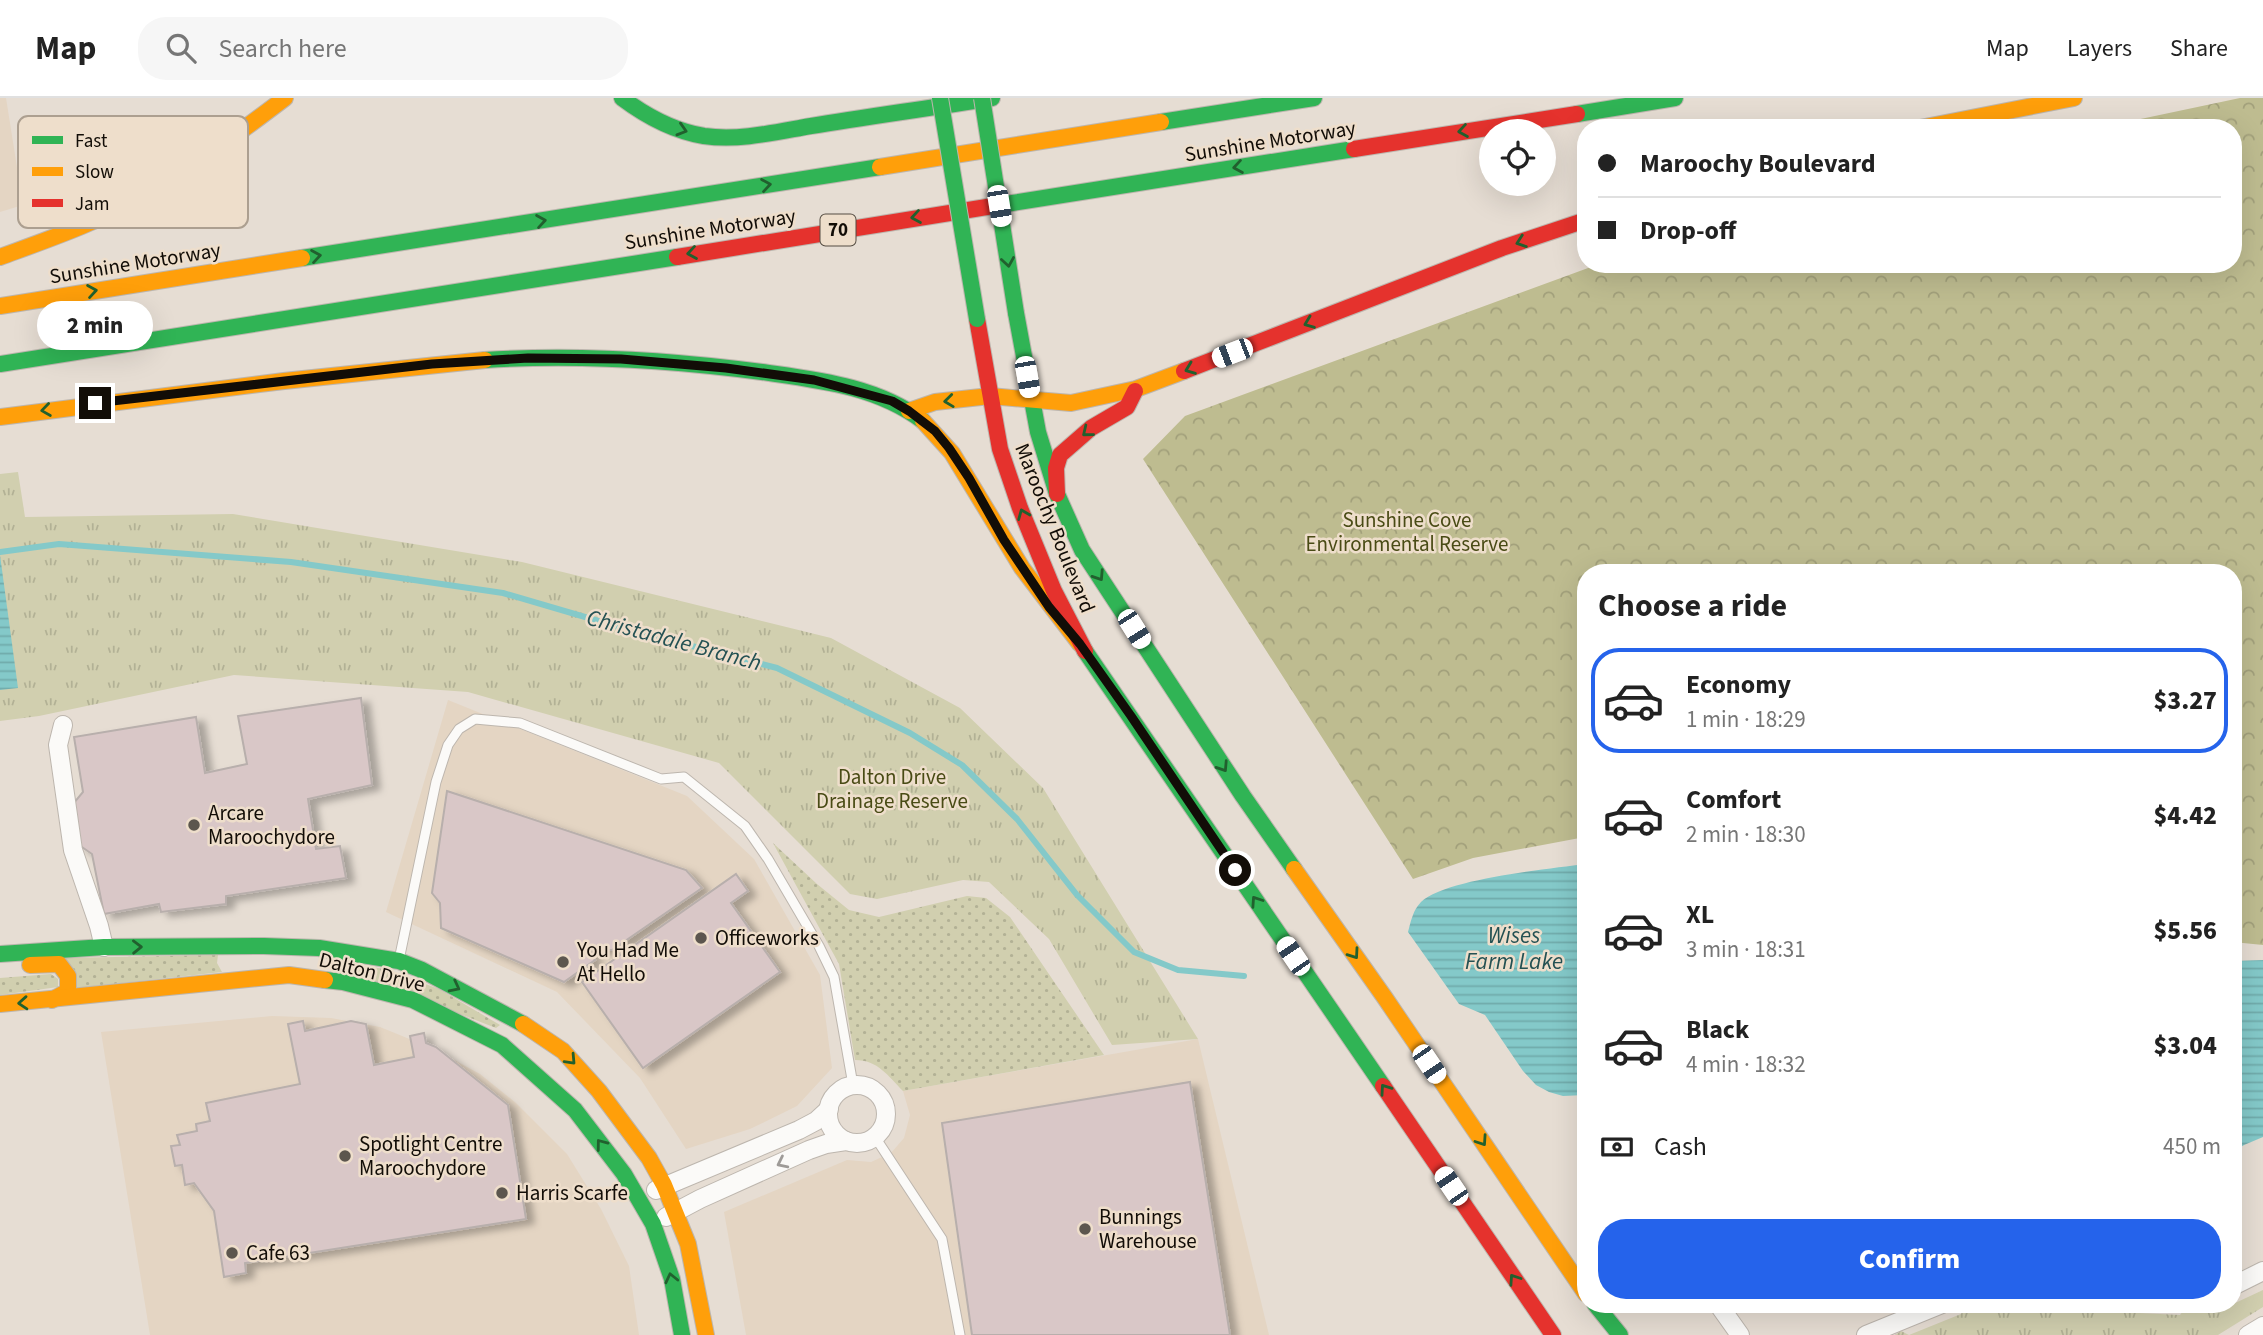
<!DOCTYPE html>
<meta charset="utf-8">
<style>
body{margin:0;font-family:"Source Sans 3",sans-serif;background:#f6f6f6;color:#222;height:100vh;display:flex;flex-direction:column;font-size:26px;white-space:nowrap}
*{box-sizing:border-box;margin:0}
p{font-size:23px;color:#767676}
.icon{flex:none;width:38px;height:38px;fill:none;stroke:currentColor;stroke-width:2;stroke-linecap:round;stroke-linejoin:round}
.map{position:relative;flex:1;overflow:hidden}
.panel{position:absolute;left:1577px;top:466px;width:665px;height:749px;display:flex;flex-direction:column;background:#fff;border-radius:28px;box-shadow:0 7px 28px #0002}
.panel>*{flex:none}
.guide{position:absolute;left:1577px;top:21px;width:665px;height:154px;border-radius:28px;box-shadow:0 7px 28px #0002;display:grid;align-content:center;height:154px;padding:0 21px;background:#fff}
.tools{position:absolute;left:1479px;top:21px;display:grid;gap:14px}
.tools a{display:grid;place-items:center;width:77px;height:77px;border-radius:50%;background:#fff;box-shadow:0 7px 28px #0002;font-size:35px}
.end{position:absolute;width:32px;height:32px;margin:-16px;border:9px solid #120d07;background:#fff;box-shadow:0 0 0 4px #fff}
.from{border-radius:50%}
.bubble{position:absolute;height:49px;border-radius:24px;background:#fff;box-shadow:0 7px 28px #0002;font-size:23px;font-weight:800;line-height:49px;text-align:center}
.car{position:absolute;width:21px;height:42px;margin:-21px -10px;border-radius:9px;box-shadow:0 0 5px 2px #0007;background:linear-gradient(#fff 24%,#345 0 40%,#fff 0 76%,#345 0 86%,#fff 0)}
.guide b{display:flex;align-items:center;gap:24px;height:66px;font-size:26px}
.guide b+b{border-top:2px solid #e0e0e0}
.guide i{width:18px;height:18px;background:#222}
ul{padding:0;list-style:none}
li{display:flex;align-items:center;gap:21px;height:105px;margin:0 14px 10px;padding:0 7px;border:4px solid transparent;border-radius:28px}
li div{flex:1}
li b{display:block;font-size:26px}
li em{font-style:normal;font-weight:800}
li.selected{border-color:#2563eb}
li>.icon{width:63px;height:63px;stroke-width:1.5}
h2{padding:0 21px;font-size:32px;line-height:84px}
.pay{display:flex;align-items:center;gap:18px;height:77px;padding:0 21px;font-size:26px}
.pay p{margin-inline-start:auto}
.cta{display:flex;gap:14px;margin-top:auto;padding:14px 21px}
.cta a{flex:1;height:80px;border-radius:28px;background:#2563eb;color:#fff;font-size:28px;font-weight:800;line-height:80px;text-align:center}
header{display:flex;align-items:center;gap:42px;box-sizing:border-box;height:98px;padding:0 35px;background:#fff;border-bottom:2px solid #e0e0e0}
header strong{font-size:33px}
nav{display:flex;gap:38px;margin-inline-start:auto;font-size:24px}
.search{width:490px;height:63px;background:#f6f6f6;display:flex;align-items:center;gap:18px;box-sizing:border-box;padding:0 24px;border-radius:28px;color:#767676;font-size:26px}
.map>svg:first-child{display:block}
.built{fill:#e4d5c3}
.grass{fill:url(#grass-dots)}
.forest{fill:url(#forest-crowns)}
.park{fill:url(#park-tufts)}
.water{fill:url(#water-rules)}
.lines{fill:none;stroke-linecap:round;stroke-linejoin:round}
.stream{stroke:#84c9c9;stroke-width:6}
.building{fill:#d9c7c7;stroke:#b8afac;stroke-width:2;filter:url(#shadow)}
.lane-casing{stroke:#bdb6ae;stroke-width:11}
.street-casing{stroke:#bdb6ae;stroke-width:20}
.fast-casing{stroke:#bdb6ae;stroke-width:18}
.slow-casing{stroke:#bdb6ae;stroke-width:18}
.jam-casing{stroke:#bdb6ae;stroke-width:18}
.lane{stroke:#fbfaf8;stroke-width:9}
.street{stroke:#fbfaf8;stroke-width:18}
.fast{stroke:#30b455;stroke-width:16}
.slow{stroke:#ff9f0a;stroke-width:16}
.jam{stroke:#e5322d;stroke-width:16}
.fast-bridge-casing{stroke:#bdb6ae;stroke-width:18;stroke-linecap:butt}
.fast-bridge{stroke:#30b455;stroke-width:16}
.oneway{stroke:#21602e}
.oneway2{stroke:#9e9b98}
.route{stroke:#120d07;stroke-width:9}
.poi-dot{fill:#5c564e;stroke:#eedecb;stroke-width:2.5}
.labels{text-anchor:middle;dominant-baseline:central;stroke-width:5;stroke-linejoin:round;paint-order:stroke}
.shield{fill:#eedecb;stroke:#544c42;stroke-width:2}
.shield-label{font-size:19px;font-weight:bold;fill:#120d07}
.street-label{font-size:21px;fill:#120d07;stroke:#eedecb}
.park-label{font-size:21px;fill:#494b15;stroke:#eedecb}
.poi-label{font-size:21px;fill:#120d07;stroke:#eedecb;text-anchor:start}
.water-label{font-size:23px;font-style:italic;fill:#245153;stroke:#eedecb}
.key{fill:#eedecb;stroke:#ac9f90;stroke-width:2}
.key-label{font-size:19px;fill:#120d07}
</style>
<header>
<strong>Map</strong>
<div class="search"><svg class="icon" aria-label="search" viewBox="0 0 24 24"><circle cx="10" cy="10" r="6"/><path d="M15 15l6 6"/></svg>Search here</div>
<nav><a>Map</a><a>Layers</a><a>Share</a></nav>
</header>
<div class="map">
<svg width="2263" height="1237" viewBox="0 0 2263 1237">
<defs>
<pattern id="grass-dots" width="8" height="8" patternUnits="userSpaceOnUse" patternTransform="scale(1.75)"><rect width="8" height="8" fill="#d1cfaf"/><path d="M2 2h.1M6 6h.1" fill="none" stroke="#b2b195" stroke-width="1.8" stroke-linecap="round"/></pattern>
<pattern id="forest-crowns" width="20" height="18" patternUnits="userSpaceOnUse" patternTransform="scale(1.75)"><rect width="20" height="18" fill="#bebc90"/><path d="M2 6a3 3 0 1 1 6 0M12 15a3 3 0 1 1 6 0" fill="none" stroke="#a2a07b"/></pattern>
<pattern id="park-tufts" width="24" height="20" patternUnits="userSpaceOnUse" patternTransform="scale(1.75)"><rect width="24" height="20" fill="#d1cfaf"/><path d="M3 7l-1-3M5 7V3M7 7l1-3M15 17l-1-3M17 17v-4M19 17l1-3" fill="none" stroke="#b2b195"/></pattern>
<pattern id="water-rules" width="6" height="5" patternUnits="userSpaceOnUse" patternTransform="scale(1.75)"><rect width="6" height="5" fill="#84c9c9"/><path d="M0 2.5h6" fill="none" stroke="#71abab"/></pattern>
<filter id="shadow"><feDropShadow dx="8" dy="4.5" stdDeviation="3.5" flood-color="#0004"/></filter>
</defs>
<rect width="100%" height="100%" fill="#e6ddd3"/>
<g class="built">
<polygon points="0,0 6,0 23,107 0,114"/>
<polygon points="448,602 687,698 754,761 820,877 832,970 797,1008 750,1031 686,1051 640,980 557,894 386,814"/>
<polygon points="272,918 331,920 380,929 434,951 480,976 516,1005 567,1056 601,1111 629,1168 639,1237 150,1237 101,934"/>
<polygon points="1198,941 1269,1237 746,1237 724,1114 847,1062 871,1064 891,1055 904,1040 910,1017 903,993"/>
</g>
<g class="grass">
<path d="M773,745L817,786L849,812L879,819L967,798L986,800L1010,819L1104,957L903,993C888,978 878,962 855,962L839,866Z"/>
<polygon points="218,857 217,865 222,874 76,890 63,860"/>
<polygon points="338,864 385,871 439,891 500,927 496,930 368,880"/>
<polygon points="51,876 58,881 58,889 0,897 0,880"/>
</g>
<polygon class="forest" points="2240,0 2263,0 2263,847 2233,844 2233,474 1586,474 1585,739 1473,760 1413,781 1143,361 1185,318 1599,166 2233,166 2233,30 2098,30"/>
<g class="park">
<polygon points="18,374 25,419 233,416 522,464 831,540 960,610 1043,690 1198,941 1112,947 1049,841 989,784 963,782 877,801 850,796 719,665 468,594 234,577 39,618 0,623 0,376"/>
<polygon points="2263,1192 2263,1209 2218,1237 1895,1237 1901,1233 1909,1237 1961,1216 1965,1207 1969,1206 2117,1206 2120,1211 2140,1215 2180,1217 2186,1209 2204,1206 2213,1212 2233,1206"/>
</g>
<g class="water">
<polygon points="0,457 18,590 0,592"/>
<path d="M1585,766V997L1563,998L1549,994L1536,987L1523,973L1485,917L1459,906L1408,834C1411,823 1413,812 1421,804C1445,781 1549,771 1585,766Z"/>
<polygon points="2263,862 2263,1039 2244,1047 2233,1054 2233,863"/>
</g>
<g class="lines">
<polyline class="stream" points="0,454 59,446 291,464 503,495 626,531 777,570 910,635 962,667 1017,721 1077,797 1134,854 1178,872 1244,878"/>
</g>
<g class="building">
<polygon points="361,600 372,687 308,701 316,751 340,748 346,780 226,798 226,806 161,814 159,806 104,816 92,756 79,747 73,706 83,694 74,639 196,619 205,675 247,666 238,618"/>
<polygon points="447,693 686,772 702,790 612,852 586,851 595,862 564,884 441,830 440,805 432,795"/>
<polygon points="736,776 748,793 731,805 780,874 643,970 582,884"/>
<polygon points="303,923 305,933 351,923 366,926 374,967 414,959 410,938 424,935 426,945 436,949 508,1007 526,1121 245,1165 246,1175 224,1179 214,1113 194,1085 185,1087 182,1067 175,1068 171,1048 180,1047 177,1037 197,1033 196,1026 210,1023 206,1005 300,986 288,926"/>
<polygon points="1190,984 1230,1237 972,1237 942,1025"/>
</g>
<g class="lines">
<defs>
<g id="lane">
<polyline points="399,862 436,684 448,647 459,631 475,621 520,625 661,681 684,679 745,728 768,761 819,848 834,879 853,987"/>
<polyline points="875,1039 942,1141 960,1237"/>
</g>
<g id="street">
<polyline points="63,627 58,647 73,752 99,828 104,849"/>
<circle cx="857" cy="1016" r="29"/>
<polyline points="656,1092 799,1032 816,1023 829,1011"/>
<polyline points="666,1119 700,1101 809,1052 826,1046 846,1043"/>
<polyline points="2233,1188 2263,1173"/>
<polyline points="1718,1206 1740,1237"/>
<polyline points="1866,1237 1942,1206"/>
<polyline points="2248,1237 2263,1228"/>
</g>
<g id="fast">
<path d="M622,0C646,18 674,33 704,38C740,43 776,34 811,28C871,18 932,10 992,0"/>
<polyline points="1577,16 1675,0"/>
<polyline points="1161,24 1314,0"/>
<polyline points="993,108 1354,51"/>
<polyline points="302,160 880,69"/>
<polyline points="1016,215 1038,334 1057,396 1082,452 1243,698 1294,771"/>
<path d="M485,262C578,256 670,262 762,274C818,282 877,288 923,323"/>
<polyline points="0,266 677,159"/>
<polyline points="1085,553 1383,988"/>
<polyline points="0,856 104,849 264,848 319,850 399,863 422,872 523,926"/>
<polyline points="325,882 343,884 413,902 502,947 575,1012 624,1076 653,1126 672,1181 682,1237"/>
<polyline points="1595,1206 1620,1237"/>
</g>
<g id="slow">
<polyline points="1920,30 2074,0"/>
<polyline points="880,69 1161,24"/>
<path d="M0,159C49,141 99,124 143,98C193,69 239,35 285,0"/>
<polyline points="0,208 302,160"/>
<polyline points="909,313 935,304 990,298 1071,305 1136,291 1184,273"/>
<polyline points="0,319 284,283 485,262"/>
<polyline points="923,323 952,355 1022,470 1080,546"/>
<polyline points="1294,771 1385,900 1586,1196"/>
<polyline points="30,867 59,866 68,878 68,893 52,902"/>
<polyline points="0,906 289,877 325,882"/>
<polyline points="523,926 563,953 599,993 649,1060 664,1087 688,1146 706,1237"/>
</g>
<g id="jam">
<polyline points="1354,51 1577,16"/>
<polyline points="677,159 993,108"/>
<polyline points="977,221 1000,351 1020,410 1054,493 1085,553"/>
<polyline points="1184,273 1502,150 1586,122"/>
<polyline points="1057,396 1056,370 1060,357 1091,330 1127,309 1135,293"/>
<polyline points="1383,988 1553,1237"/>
</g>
</defs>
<use href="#lane" class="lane-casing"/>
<use href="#street" class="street-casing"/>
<use href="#fast" class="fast-casing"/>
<use href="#slow" class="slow-casing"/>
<use href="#jam" class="jam-casing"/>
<use href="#lane" class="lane"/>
<use href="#street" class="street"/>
<use href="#fast" class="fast"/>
<use href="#slow" class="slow"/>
<use href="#jam" class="jam"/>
<defs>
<g id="fast-bridge">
<polyline points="940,0 977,221"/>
<polyline points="982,0 1016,215"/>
</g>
</defs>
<use href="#fast-bridge" class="fast-bridge-casing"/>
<use href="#fast-bridge" class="fast-bridge"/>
</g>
<defs><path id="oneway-chevron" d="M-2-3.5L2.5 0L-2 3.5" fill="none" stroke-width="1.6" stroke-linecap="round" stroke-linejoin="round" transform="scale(1.75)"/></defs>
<g class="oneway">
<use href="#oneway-chevron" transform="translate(682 32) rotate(17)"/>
<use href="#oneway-chevron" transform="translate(1463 33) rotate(171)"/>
<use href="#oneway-chevron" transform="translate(1238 69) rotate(171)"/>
<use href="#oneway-chevron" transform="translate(766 87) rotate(-9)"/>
<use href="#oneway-chevron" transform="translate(916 119) rotate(171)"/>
<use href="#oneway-chevron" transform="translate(541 123) rotate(-9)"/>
<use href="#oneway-chevron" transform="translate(1521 144) rotate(161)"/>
<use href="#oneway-chevron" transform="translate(692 155) rotate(171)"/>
<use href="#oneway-chevron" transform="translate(316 158) rotate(-9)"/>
<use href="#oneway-chevron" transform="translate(1008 164) rotate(81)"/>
<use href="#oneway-chevron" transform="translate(92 193) rotate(-9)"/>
<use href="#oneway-chevron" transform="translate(1309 225) rotate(159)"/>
<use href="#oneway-chevron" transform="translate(1190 271) rotate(159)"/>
<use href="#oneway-chevron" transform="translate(949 303) rotate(173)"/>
<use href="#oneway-chevron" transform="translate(46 312) rotate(172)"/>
<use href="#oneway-chevron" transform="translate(1087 334) rotate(141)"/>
<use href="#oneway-chevron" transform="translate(1023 416) rotate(-112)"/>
<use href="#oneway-chevron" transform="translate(1099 478) rotate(57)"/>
<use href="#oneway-chevron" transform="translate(1223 669) rotate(57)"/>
<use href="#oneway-chevron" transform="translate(1256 803) rotate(-124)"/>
<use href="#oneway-chevron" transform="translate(137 849) rotate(-1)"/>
<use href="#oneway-chevron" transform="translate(1354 856) rotate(55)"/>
<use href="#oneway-chevron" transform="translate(455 889) rotate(27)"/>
<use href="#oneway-chevron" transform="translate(23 905) rotate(176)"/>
<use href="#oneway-chevron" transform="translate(571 962) rotate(47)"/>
<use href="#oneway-chevron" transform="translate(1385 991) rotate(-125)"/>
<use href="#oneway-chevron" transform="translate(1482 1043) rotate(56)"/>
<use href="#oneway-chevron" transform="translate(601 1046) rotate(-127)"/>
<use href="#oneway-chevron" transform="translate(671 1180) rotate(-103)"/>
<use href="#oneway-chevron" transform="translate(1514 1181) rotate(-124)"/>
</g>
<use class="oneway2" href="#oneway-chevron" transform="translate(782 1065) rotate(154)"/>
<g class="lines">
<polyline class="route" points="95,305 432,266 528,260 621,261 726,270 814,282 892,303 909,313 935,333 949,350 969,380 1004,442 1049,509 1080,546 1131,618 1235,772"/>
</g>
<g class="poi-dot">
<circle cx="194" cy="727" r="7"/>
<circle cx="701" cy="840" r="7"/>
<circle cx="563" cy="864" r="7"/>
<circle cx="345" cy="1058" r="7"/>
<circle cx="502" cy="1095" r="7"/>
<circle cx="1085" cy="1131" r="7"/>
<circle cx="232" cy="1155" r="7"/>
</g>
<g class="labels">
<rect class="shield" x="820.5" y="116.5" width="35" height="31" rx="5"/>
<g class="shield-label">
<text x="838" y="132">70</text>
</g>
<g class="street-label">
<text transform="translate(1270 43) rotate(-9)">Sunshine Motorway</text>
<text transform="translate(710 131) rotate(-9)">Sunshine Motorway</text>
<text transform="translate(135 165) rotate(-9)">Sunshine Motorway</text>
<text transform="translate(1055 430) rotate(68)">Maroochy Boulevard</text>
<text transform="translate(372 874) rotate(14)">Dalton Drive</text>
</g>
<g class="park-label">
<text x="1407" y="422">Sunshine Cove<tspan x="1407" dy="24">Environmental Reserve</tspan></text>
<text x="892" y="679">Dalton Drive<tspan x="892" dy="24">Drainage Reserve</tspan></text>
</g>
<g class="poi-label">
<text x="208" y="715">Arcare<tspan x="208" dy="24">Maroochydore</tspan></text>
<text x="715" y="840">Officeworks</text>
<text x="577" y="852">You Had Me<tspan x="577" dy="24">At Hello</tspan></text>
<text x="359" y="1046">Spotlight Centre<tspan x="359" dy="24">Maroochydore</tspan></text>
<text x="516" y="1095">Harris Scarfe</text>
<text x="1099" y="1119">Bunnings<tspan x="1099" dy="24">Warehouse</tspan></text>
<text x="246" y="1155">Cafe 63</text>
</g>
<g class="water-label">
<text transform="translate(674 542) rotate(15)">Christadale Branch</text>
<text x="1514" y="837">Wises<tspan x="1514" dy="26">Farm Lake</tspan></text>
</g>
</g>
<rect x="18" y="18" width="230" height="112" rx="10" class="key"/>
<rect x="32" y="38" width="31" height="8" fill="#30b455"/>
<rect x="32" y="69" width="31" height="9" fill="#ff9f0a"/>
<rect x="32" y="101" width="31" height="8" fill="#e5322d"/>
<g class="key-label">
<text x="75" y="49">Fast</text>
<text x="75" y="80">Slow</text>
<text x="75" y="112">Jam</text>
</g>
</svg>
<div class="tools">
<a><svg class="icon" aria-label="locate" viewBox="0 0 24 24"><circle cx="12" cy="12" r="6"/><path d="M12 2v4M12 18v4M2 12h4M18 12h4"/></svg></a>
</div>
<i class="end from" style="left:1235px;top:772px"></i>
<i class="end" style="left:95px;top:305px"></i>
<div class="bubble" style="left:37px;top:203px;width:116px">2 min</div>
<i class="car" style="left:999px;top:108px;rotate:171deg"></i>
<i class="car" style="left:1232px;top:255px;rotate:249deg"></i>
<i class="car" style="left:1027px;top:279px;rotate:170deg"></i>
<i class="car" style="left:1134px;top:531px;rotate:148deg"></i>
<i class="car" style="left:1293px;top:858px;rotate:326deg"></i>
<i class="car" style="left:1429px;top:966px;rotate:146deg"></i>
<i class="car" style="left:1451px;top:1088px;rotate:326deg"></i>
<div class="guide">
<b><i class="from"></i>Maroochy Boulevard</b>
<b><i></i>Drop-off</b>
</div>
<section class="panel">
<h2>Choose a ride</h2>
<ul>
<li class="selected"><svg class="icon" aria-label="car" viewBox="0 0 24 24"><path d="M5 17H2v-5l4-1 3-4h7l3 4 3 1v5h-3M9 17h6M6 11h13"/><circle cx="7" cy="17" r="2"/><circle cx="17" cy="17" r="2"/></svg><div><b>Economy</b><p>1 min · 18:29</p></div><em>$3.27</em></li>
<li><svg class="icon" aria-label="car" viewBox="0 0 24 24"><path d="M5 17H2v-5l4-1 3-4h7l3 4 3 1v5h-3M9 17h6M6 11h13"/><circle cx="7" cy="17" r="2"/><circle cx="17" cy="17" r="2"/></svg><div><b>Comfort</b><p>2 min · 18:30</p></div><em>$4.42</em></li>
<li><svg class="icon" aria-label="car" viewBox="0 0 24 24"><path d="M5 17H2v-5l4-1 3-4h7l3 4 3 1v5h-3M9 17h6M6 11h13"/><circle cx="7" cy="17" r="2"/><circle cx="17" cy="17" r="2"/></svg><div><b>XL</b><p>3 min · 18:31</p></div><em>$5.56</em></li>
<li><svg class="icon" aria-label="car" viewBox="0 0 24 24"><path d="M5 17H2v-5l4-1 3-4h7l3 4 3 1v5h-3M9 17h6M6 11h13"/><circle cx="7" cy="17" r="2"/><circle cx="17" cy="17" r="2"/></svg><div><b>Black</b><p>4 min · 18:32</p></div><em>$3.04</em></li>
</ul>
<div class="pay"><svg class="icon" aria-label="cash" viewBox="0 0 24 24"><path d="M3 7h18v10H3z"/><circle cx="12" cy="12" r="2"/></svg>Cash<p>450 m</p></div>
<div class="cta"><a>Confirm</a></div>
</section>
</div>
